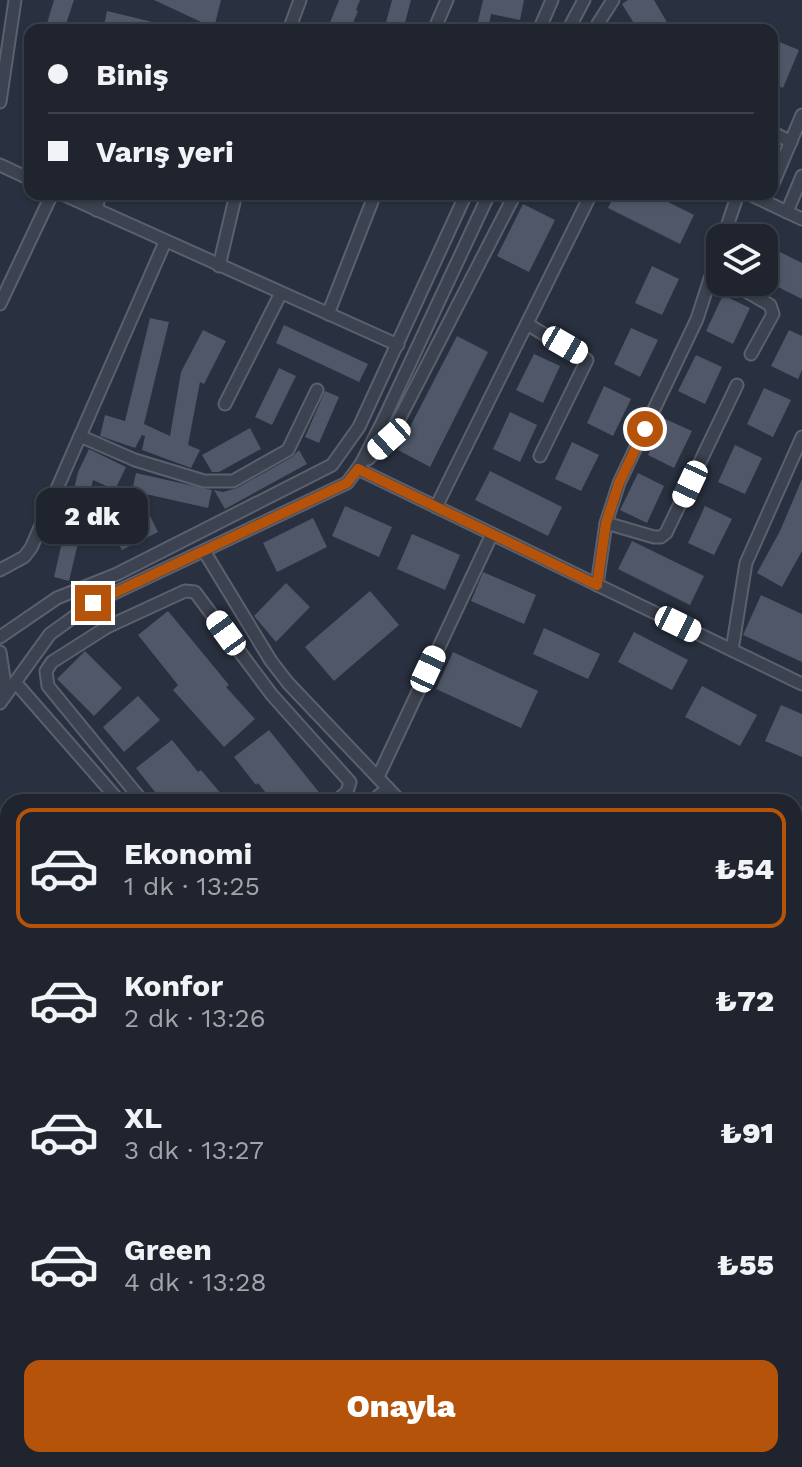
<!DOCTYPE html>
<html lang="tr">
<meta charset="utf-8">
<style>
body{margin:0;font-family:"Work Sans",sans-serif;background:#272c37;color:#f1f3f6;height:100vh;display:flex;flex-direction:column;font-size:30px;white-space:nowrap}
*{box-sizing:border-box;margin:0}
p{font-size:26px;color:#a1a4aa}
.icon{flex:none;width:44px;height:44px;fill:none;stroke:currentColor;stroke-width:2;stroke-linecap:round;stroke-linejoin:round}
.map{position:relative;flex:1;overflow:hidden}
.side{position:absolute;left:0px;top:794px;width:802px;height:674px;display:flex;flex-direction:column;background:#1f242f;border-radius:24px 24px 0 0;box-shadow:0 2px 6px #0004,0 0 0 2px #3c414b}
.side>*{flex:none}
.banner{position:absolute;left:24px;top:24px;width:754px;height:176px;border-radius:16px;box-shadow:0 2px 6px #0004,0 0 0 2px #3c414b;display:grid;align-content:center;height:176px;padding:0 24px;background:#1f242f}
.fabs{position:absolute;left:706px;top:224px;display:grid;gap:16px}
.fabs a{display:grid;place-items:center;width:72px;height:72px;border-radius:16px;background:#1f242f;box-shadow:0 2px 6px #0004,0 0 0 2px #3c414b;font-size:40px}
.end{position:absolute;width:36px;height:36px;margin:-18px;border:10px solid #b45309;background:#fff;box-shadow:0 0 0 4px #fff}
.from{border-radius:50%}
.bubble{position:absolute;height:56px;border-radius:16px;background:#1f242f;box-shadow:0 2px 6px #0004,0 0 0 2px #3c414b;font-size:26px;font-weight:800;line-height:56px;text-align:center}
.car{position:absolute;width:24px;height:48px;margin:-24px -12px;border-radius:10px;box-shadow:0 0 6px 2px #0007;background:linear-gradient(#fff 24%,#345 0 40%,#fff 0 76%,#345 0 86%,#fff 0)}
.banner b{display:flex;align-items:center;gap:28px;height:76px;font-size:30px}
.banner b+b{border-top:2px solid #3c414b}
.banner i{width:20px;height:20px;background:#f1f3f6}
ul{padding:14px 0 0;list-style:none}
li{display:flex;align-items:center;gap:24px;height:120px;margin:0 16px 12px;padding:0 8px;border:4px solid transparent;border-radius:16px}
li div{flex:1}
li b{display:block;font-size:30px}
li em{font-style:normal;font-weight:800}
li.selected{border-color:#b45309}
li>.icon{width:72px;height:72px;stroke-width:1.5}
.button{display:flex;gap:16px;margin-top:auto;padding:16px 24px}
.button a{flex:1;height:92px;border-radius:16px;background:#b45309;color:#fff;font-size:32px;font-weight:800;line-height:92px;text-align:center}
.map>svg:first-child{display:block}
.green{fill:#2a3c40}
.building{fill:#4f5768}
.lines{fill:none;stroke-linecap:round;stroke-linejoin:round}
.street-casing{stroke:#5a606d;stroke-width:15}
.street{stroke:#3c424f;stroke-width:11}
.route{stroke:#b45309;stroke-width:10}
</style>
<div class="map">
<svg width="802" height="1467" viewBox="0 0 802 1467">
<rect width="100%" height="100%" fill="#29303f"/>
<polygon class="green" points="802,1120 802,1467 134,1467 138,1460 794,1460 794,1121"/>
<g class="building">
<polygon points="54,0 74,0 64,30 45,30"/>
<polygon points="154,0 221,0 214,28"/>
<polygon points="339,0 360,0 356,10 358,11 350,30 327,30"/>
<polygon points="392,0 411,0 403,30 384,30"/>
<polygon points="483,0 524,0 520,20 491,14 488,30 476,30"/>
<polygon points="628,0 654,0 668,24 657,30 638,30 622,4"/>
<polygon points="107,11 173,27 172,30 103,30"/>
<polygon points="772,39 799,50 783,88 772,83"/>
<polygon points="615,194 652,194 694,215 680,244 608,208"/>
<polygon points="523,204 555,220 529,272 497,256"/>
<polygon points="764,244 802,263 802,299 764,280"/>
<polygon points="652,266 679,279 662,315 635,303"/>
<polygon points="723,295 750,308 733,344 706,331"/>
<polygon points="150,318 169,322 144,424 170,436 181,372 203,330 226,341 204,384 200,382 188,445 200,450 191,468 142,450 145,436 142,435 135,448 100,436 105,415 125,421"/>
<polygon points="284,325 368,364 359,382 276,343"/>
<polygon points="631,328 658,340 640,377 614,364"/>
<polygon points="789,330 802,336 802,370 798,379 771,366"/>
<polygon points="457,336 488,352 430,467 398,450"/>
<polygon points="534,354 560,366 543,403 516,390"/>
<polygon points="696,355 722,367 705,404 678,391"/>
<polygon points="279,368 296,376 272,425 255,417"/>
<polygon points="604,386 631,399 613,436 587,423"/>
<polygon points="764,388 791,400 773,437 747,424"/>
<polygon points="325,391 339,397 319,443 305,437"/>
<polygon points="510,412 537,425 520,462 493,449"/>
<polygon points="665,419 692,431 674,468 648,455"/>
<polygon points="250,428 261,449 219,472 212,472 202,455"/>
<polygon points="572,442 599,455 581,491 555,479"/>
<polygon points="735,445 762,458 745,494 718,482"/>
<polygon points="89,449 126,467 115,490 93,480 69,581 54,577 78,472"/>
<polygon points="299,450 307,464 225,509 214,490 223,492 237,488 292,457"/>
<polygon points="490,471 562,507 548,536 475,500"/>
<polygon points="136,473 212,490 208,508 132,491"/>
<polygon points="638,473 664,486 647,523 620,510"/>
<polygon points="802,479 802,551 782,587 757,573 780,531"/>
<polygon points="345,506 392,527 379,557 332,536"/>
<polygon points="705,506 732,519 714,555 688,543"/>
<polygon points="146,508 158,532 122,550 109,526"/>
<polygon points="313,518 327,547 277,572 263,543"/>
<polygon points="412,534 460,555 445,590 397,569"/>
<polygon points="632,541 704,576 690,605 618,569"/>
<polygon points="483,572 536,595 524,624 471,601"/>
<polygon points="286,583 310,607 276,642 254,616"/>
<polygon points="370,591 399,625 334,681 305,647"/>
<polygon points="761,595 802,614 802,662 743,635"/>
<polygon points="168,611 229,685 226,687 255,719 224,747 173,690 178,685 138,635"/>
<polygon points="544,628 600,654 588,679 533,654"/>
<polygon points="634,632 688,660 672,690 618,662"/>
<polygon points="85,651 122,688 94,716 57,679"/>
<polygon points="453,652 538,691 521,728 436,689"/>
<polygon points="702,686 757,715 740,746 685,717"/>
<polygon points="138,696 160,720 124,752 103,727"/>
<polygon points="781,705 802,714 802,757 765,741"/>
<polygon points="269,730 322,796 315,802 273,802 258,783 256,785 234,757"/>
<polygon points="172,740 198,772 201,770 222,795 214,802 163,802 136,768"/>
</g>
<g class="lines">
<defs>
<g id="street">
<polyline points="289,30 300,0"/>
<polyline points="434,30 447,0"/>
<polyline points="539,30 552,0"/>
<polyline points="568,30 584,0"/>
<polyline points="594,30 613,0"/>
<polyline points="0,102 15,0"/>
<polyline points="772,132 791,142"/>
<polyline points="0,165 30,179"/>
<polyline points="772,186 802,115"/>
<polyline points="62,194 398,345"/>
<polyline points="749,194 802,219"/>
<polyline points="96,210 100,194"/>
<polyline points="787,212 802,176"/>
<polyline points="723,238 738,194"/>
<polyline points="219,266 236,194"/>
<polyline points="730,282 770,305 773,314 751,354"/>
<polyline points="0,304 52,194"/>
<polyline points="328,314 375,194"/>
<polyline points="527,324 587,360 540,456"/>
<polyline points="225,404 281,293"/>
<polyline points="80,436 135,460 204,481 233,481 288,450 317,390"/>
<polyline points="368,459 389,439 515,194"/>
<polyline points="358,469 802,684"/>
<polyline points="436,507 591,194"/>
<polyline points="606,523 654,537 661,537 666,533 737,385"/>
<polyline points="204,551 271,661 288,683 401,802"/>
<polyline points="0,570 24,557 31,548 165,242"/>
<polyline points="597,585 606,523 619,483 697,319 720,248"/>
<polyline points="93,603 107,627"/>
<polyline points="0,637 57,598 117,574 332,465 359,427 466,194"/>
<polyline points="732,650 746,563 802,437"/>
<polyline points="0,652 5,684 1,698"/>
<polyline points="15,682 120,802"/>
<polyline points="0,703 50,634 93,603 347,483 361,464 382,423 489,194"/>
<polyline points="378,777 492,534"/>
<polyline points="143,802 48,686 46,671 52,662 107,627 185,591 195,592 272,695 350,782 347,792 335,802"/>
<polyline points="371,802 388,788"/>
<polyline points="0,1033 8,1042"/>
<polyline points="794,1302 802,1308"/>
<polyline points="0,1346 8,1338"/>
</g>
</defs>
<use href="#street" class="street-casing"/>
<use href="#street" class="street"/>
</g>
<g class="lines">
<polyline class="route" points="93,603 347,483 358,469 597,585 606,523 619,483 645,429"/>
</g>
</svg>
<div class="fabs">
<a><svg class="icon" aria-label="layers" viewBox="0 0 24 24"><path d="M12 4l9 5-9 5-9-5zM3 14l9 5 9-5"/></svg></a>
</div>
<i class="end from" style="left:645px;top:429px"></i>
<i class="end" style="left:93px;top:603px"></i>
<div class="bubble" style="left:36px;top:488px;width:112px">2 dk</div>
<i class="car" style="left:565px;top:345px;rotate:120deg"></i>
<i class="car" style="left:389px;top:439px;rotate:228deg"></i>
<i class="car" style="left:690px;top:484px;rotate:205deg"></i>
<i class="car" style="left:678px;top:624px;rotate:116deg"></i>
<i class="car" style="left:226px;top:633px;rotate:324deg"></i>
<i class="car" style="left:428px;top:669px;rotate:25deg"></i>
<div class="banner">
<b><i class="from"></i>Biniş</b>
<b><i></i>Varış yeri</b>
</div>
<section class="side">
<ul>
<li class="selected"><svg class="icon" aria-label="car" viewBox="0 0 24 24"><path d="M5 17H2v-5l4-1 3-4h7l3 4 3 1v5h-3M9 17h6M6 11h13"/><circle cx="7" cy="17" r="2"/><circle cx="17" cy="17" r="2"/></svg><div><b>Ekonomi</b><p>1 dk · 13:25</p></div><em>₺54</em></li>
<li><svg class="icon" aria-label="car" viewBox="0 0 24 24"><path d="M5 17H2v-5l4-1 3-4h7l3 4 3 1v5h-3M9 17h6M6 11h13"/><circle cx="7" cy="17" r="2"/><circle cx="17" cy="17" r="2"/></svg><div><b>Konfor</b><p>2 dk · 13:26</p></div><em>₺72</em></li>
<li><svg class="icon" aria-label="car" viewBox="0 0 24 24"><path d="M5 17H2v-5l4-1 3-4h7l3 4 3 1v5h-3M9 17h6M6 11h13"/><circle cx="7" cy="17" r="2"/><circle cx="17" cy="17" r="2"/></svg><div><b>XL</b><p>3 dk · 13:27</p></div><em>₺91</em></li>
<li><svg class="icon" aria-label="car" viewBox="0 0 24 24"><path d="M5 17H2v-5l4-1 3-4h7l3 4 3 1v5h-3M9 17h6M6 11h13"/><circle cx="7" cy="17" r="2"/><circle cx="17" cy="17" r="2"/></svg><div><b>Green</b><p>4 dk · 13:28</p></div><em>₺55</em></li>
</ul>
<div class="button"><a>Onayla</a></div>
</section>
</div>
